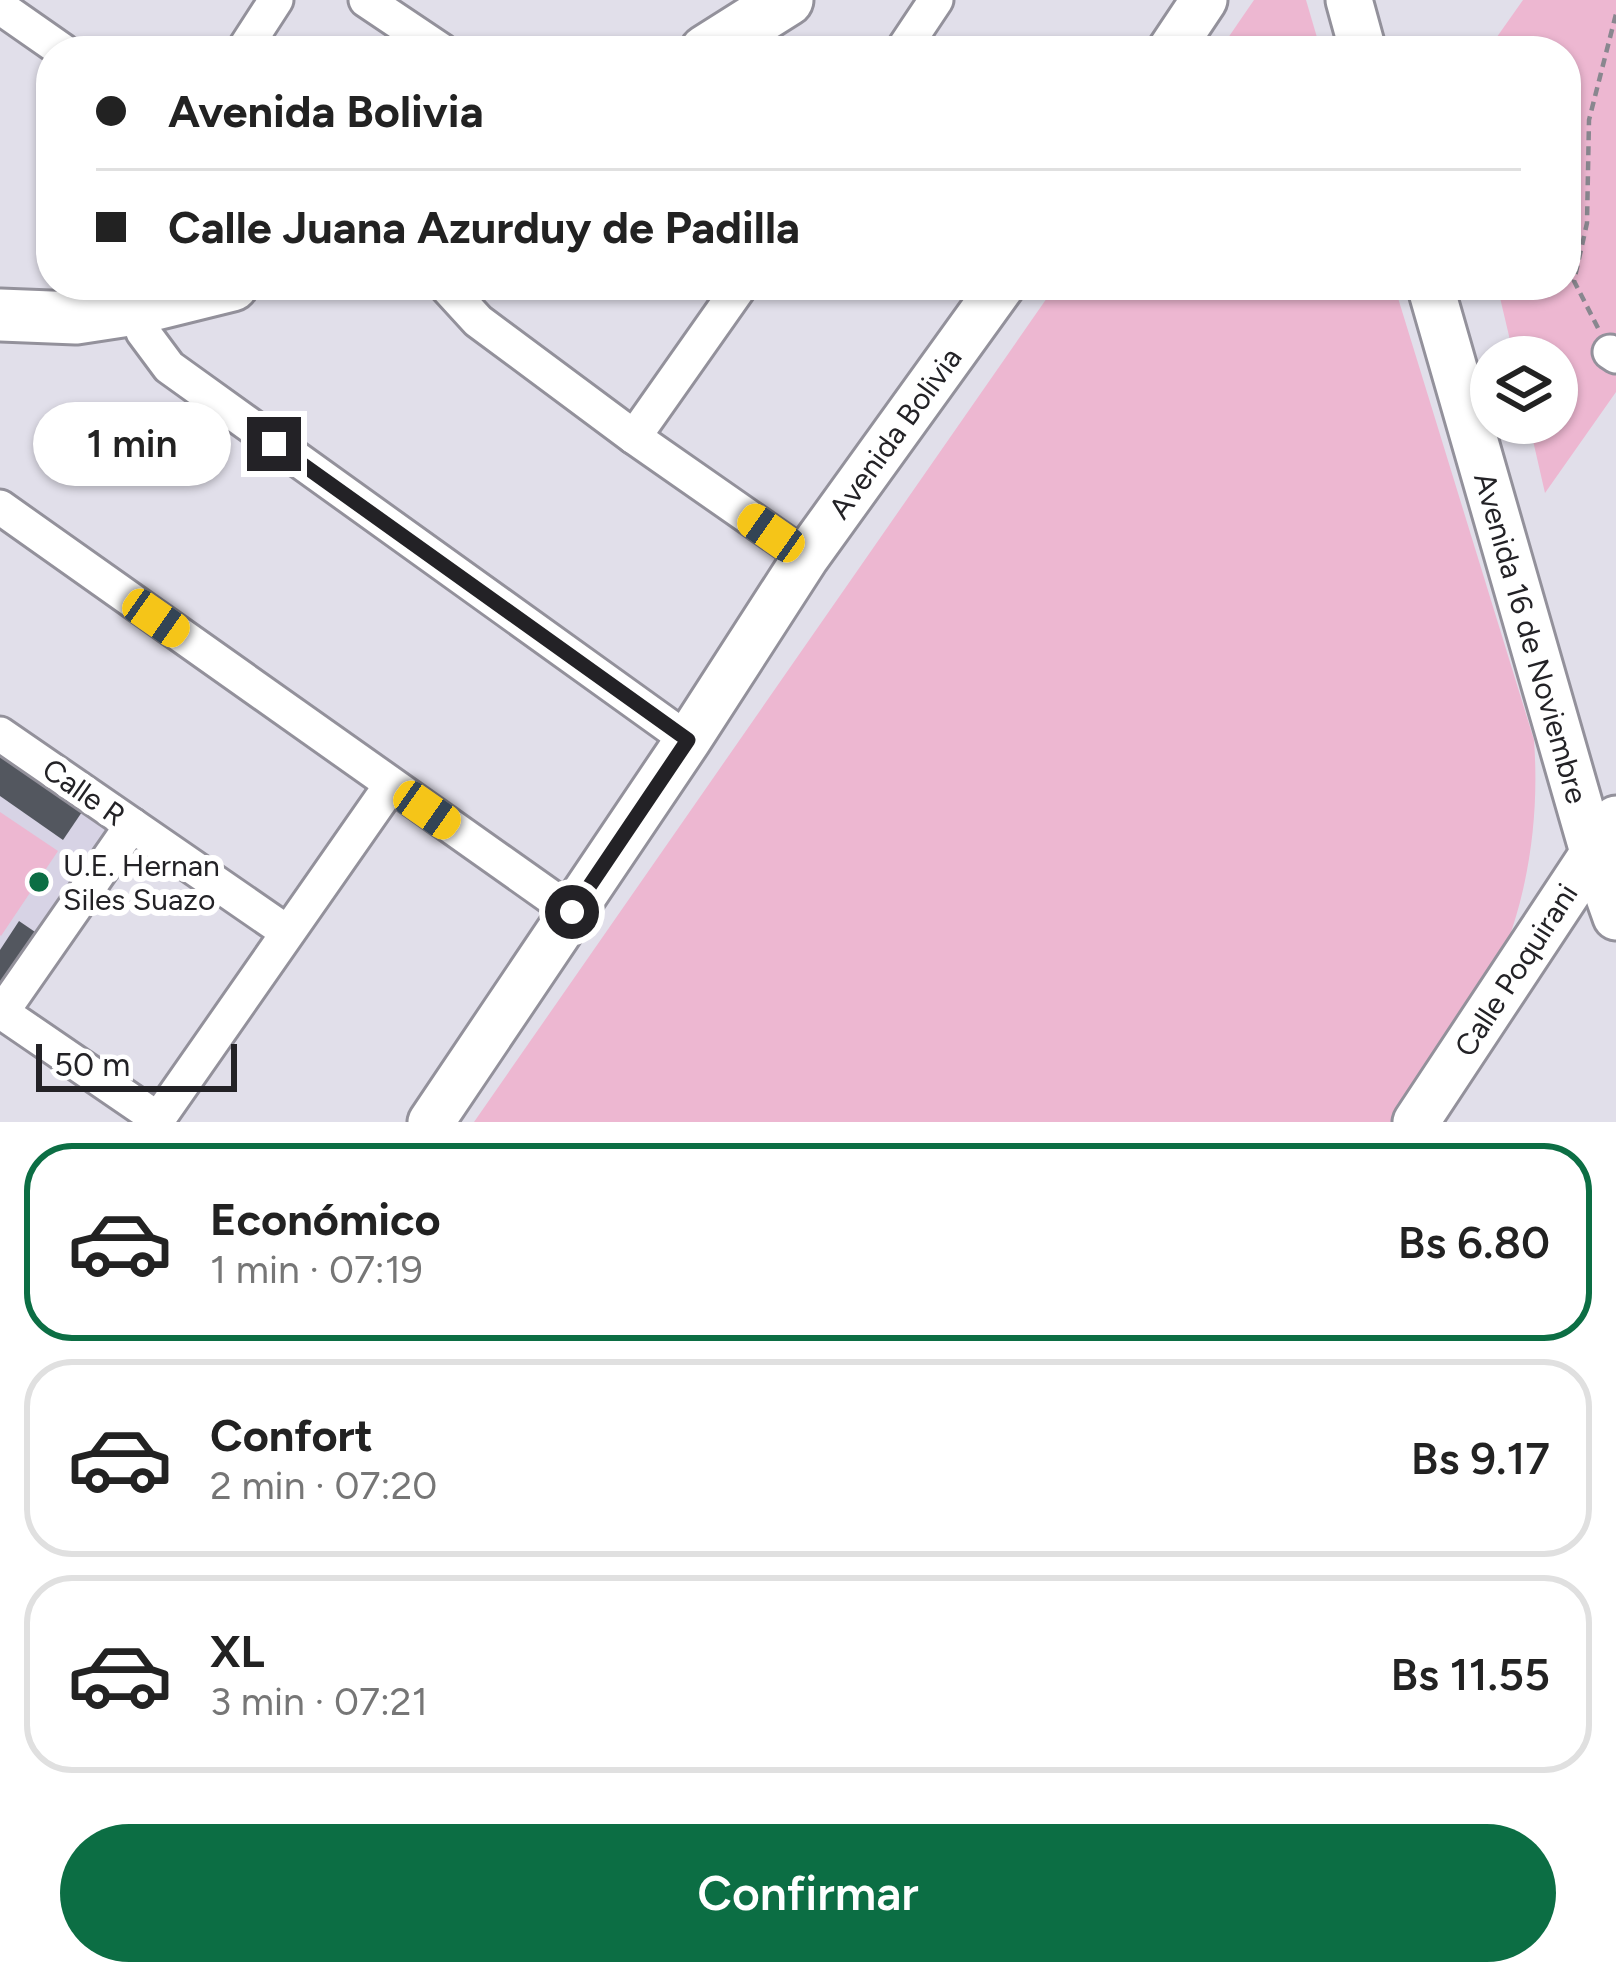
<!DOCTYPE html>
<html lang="es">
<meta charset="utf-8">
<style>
body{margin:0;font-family:Figtree,sans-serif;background:#f2f2f2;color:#222;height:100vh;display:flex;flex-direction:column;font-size:45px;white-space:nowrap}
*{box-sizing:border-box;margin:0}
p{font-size:39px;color:#767676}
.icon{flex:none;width:66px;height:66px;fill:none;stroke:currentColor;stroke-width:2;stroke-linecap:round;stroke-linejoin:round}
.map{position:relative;height:1122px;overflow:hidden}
.sheet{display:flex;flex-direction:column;background:#fff;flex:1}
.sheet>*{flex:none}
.banner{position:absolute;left:36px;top:36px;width:1545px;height:264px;border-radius:48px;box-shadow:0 3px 9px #0004;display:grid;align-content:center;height:264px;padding:0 60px;background:#fff}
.controls{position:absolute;left:1470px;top:336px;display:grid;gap:24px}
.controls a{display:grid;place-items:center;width:108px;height:108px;border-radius:50%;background:#fff;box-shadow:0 3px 9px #0004;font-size:60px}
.scale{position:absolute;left:36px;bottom:30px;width:201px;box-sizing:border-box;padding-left:12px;border:6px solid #232226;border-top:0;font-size:33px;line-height:42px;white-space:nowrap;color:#232226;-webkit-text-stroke:9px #fff;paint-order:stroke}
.end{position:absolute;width:54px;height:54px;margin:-27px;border:15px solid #232226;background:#fff;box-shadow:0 0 0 6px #fff}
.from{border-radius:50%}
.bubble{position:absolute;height:84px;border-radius:42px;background:#fff;box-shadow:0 3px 9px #0004;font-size:39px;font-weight:600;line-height:84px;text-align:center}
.car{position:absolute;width:36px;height:72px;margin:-36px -18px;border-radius:15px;box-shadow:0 0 9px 3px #0007;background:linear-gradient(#f5c518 24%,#345 0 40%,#f5c518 0 76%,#345 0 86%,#f5c518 0)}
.banner b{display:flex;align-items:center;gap:42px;height:114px;font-size:45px}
.banner b+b{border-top:3px solid #e0e0e0}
.banner i{width:30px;height:30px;background:#222}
ul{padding:21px 0 0;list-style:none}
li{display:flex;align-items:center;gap:36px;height:198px;margin:0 24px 18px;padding:0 36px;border:6px solid #e0e0e0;border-radius:48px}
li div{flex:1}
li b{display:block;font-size:45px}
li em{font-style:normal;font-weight:600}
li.selected{border-color:#0c6e44}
li>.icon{width:108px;height:108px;stroke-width:1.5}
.action{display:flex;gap:24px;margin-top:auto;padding:24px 60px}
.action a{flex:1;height:138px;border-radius:72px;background:#0c6e44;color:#fff;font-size:48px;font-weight:600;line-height:138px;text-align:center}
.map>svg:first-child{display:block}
.built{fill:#d7d3e5}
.green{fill:#edb7d1}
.building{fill:#53575f}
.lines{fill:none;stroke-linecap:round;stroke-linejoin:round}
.street-casing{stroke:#93919b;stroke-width:39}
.secondary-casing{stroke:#93919b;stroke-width:51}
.primary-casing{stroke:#93919b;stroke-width:57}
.path{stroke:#89878f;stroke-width:4.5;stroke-dasharray:9 6;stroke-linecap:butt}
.street{stroke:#fff;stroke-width:33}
.secondary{stroke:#fff;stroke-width:45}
.primary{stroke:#fff;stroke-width:51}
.route{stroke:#232226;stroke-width:15}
.poi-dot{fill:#0c6e44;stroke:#fff;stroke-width:4.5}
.labels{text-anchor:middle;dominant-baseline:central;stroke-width:12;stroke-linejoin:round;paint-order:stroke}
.street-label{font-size:30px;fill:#232226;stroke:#fff}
.poi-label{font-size:30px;fill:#232226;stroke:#fff;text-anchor:start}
</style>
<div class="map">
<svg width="1616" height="1122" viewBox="0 0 1616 1122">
<rect width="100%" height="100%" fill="#e1dfea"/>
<polygon class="built" points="0,750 104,822 109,837 0,990"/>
<g class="green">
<polygon points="1254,0 1306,0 1321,51 1219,51"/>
<polygon points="1523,0 1616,0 1616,392 1545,493 1529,423 1557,423 1557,357 1514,357 1497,285 1566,285 1566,51 1487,51"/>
<path d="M1056,285H1394L1534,740C1540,823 1527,906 1491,982C1468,1030 1432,1076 1403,1122H474Z"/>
<polygon points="0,812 58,851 1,936 0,935"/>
</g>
<g class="building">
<polygon points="0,751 84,809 63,840 0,796"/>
<polygon points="19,921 41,936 6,989 0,985 0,950"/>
</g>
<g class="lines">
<defs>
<g id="street">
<polyline points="366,0 442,51"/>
<polyline points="0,7 63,51"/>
<polyline points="243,51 276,0"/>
<polyline points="902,51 936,0"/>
<polyline points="445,285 478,321 634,437 806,557"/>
<polyline points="130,293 143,332 169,367 688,740"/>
<polyline points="1610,352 1616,356"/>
<polyline points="634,437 741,285"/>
<polyline points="0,507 572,912"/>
<polyline points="0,734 287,932"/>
<polyline points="0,1011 158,1119"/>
<polyline points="2,1012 132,825"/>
<polyline points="156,1122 391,785"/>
</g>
<g id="secondary">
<polyline points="1349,0 1363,51"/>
<polyline points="1170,51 1204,0"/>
<polyline points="1430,285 1593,852 1616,917"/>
<polyline points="431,1122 688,740 806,557 1002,285"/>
<polyline points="1416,1122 1616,819"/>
</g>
<g id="primary">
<polyline points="706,51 787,0"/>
<polyline points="0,315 76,318 135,309 232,285"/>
</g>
</defs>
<use href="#street" class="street-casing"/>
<use href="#secondary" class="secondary-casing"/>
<use href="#primary" class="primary-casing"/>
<polyline class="path" points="1598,328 1574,281 1587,223 1589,120 1616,14"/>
<use href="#street" class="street"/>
<use href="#secondary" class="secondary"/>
<use href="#primary" class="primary"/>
</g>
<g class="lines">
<polyline class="route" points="274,444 688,740 572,912"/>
</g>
<circle class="poi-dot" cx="39" cy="882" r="12"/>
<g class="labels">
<g class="street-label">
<text transform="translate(895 433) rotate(-54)">Avenida Bolivia</text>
<text transform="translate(1531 638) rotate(74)">Avenida 16 de Noviembre</text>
<text transform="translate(84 792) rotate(35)">Calle R</text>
<text transform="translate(1516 970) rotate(-57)">Calle Poquirani</text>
</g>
<g class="poi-label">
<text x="63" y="865">U.E. Hernan<tspan x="63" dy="34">Siles Suazo</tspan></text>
</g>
</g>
</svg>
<div class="controls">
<a><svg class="icon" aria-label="layers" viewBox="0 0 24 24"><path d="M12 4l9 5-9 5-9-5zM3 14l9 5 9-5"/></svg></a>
</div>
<div class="scale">50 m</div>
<i class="end from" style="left:572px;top:912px"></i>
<i class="end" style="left:274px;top:444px"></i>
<div class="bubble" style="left:33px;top:402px;width:198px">1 min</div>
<i class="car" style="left:771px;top:533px;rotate:305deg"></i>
<i class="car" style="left:156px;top:618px;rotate:125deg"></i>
<i class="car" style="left:427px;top:810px;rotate:125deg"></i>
<div class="banner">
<b><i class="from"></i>Avenida Bolivia</b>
<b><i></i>Calle Juana Azurduy de Padilla</b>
</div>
</div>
<section class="sheet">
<ul>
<li class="selected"><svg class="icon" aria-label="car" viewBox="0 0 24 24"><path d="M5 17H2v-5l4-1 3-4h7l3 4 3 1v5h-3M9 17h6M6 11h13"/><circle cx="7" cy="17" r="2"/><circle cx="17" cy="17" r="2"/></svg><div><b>Económico</b><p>1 min · 07:19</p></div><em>Bs 6.80</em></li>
<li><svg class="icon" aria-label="car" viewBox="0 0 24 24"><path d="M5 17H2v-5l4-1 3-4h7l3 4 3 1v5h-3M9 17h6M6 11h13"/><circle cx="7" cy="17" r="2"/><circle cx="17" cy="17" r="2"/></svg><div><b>Confort</b><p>2 min · 07:20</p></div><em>Bs 9.17</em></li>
<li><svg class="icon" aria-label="car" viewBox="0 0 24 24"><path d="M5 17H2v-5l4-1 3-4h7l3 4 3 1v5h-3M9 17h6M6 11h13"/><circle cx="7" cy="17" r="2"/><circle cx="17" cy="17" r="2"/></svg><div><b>XL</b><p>3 min · 07:21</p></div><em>Bs 11.55</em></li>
</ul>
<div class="action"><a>Confirmar</a></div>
</section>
